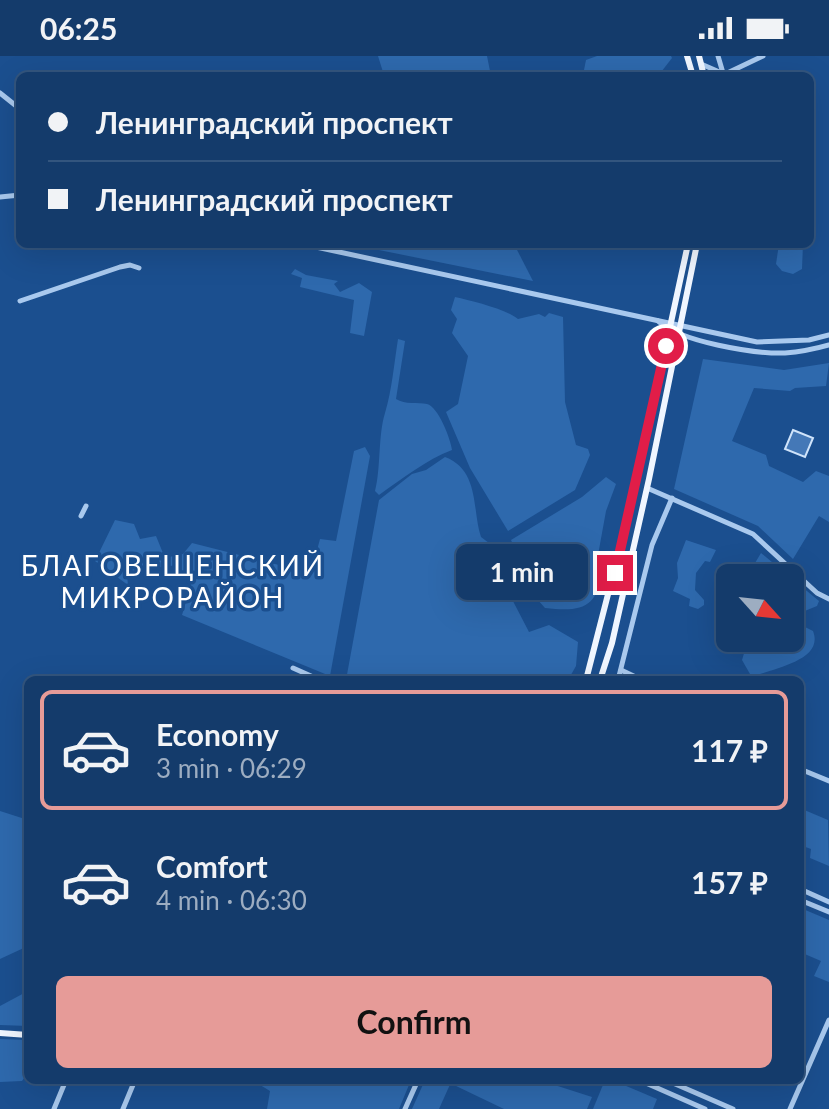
<!DOCTYPE html>
<meta charset="utf-8">
<style>
body{margin:0;font-family:Lato,sans-serif;background:#1d4271;color:#f1f3f6;height:100vh;display:flex;flex-direction:column;font-size:30px;white-space:nowrap}
*{box-sizing:border-box;margin:0}
p{font-size:26px;color:#9dadc1}
.icon{flex:none;width:44px;height:44px;fill:none;stroke:currentColor;stroke-width:2;stroke-linecap:round;stroke-linejoin:round}
.map{position:relative;flex:1;overflow:hidden}
.details{position:absolute;left:24px;top:620px;width:780px;height:408px;display:flex;flex-direction:column;background:#143b6b;border-radius:12px;box-shadow:0 8px 32px #0002,0 0 0 2px #33557e}
.details>*{flex:none}
.guide{position:absolute;left:16px;top:16px;width:798px;height:176px;border-radius:12px;box-shadow:0 8px 32px #0002,0 0 0 2px #33557e;display:grid;align-content:center;height:176px;padding:0 32px;background:#143b6b}
.needle{width:52px;rotate:117deg}
.fabs{position:absolute;left:716px;top:508px;display:grid;gap:16px}
.fabs a{display:grid;place-items:center;width:88px;height:88px;border-radius:12px;background:#143b6b;box-shadow:0 8px 32px #0002,0 0 0 2px #33557e;font-size:40px}
.end{position:absolute;width:36px;height:36px;margin:-18px;border:10px solid #e11d48;background:#fff;box-shadow:0 0 0 4px #fff}
.from{border-radius:50%}
.bubble{position:absolute;height:56px;border-radius:12px;background:#143b6b;box-shadow:0 8px 32px #0002,0 0 0 2px #33557e;font-size:26px;font-weight:700;line-height:56px;text-align:center}
.guide b{display:flex;align-items:center;gap:28px;height:76px;font-size:30px}
.guide b+b{border-top:2px solid #33557e}
.guide i{width:20px;height:20px;background:#f1f3f6}
ul{padding:14px 0 0;list-style:none}
li{display:flex;align-items:center;gap:24px;height:120px;margin:0 16px 12px;padding:0 16px;border:4px solid transparent;border-radius:12px}
li div{flex:1}
li b{display:block;font-size:30px}
li em{font-style:normal;font-weight:700}
li.on{border-color:#e69b98}
li>.icon{width:72px;height:72px;stroke-width:1.5}
.button{display:flex;gap:16px;margin-top:auto;padding:16px 32px}
.button a{flex:1;height:92px;border-radius:12px;background:#e69b98;color:#111;font-size:32px;font-weight:700;line-height:92px;text-align:center}
.status{display:flex;justify-content:space-between;align-items:center;height:56px;padding:0 40px;background:#143b6b;direction:ltr}
.status svg{height:22px;fill:currentColor}
.map>svg:first-child{display:block}
.green{fill:#2e69ad}
.building{fill:#4478b7;stroke:#cfe3fa;stroke-width:2}
.lines{fill:none;stroke-linecap:round;stroke-linejoin:round}
.minor{stroke:#a9c9ee;stroke-width:5}
.major{stroke:#f0f6ff;stroke-width:6}
.route{stroke:#e11d48;stroke-width:10}
.labels{text-anchor:middle;dominant-baseline:central;stroke-width:7;stroke-linejoin:round;paint-order:stroke}
.neighbourhood-label{font-size:28px;letter-spacing:2px;fill:#fff;stroke:#1b4f8f}
</style>
<div class="status"><b>06:25</b><svg viewBox="0 0 49 12"><path d="M0 12V9h3v3zM5 12V6h3v6zM10 12V3h3v9zM15 12V0h3v12zM26 1h20v11H26zM47 4h2v5h-2z"/></svg></div>
<div class="map">
<svg width="829" height="1053" viewBox="0 0 829 1053">
<rect width="100%" height="100%" fill="#1b4f8f"/>
<g class="green">
<polygon points="378,0 487,0 491,20 378,20 383,16"/>
<polygon points="597,0 671,0 672,2 658,20 603,20 584,14 586,4"/>
<polygon points="349,188 514,188 533,225"/>
<polygon points="779,188 803,188 802,213 793,218 782,215 776,208"/>
<polygon points="295,213 306,219 338,225 334,228 340,236 359,227 372,236 364,280 350,277 354,244 300,231 302,222 291,218"/>
<path d="M455,241C472,245 506,253 518,263L539,258L545,261L549,257L563,261L565,346L576,389L588,393L590,399L575,434L508,475L470,412L446,356L458,348L468,300L452,277L457,263L451,254Z"/>
<path d="M398,283L405,285L396,343C405,349 418,346 427,348C438,350 451,384 452,394C426,404 403,422 379,439L375,435C381,412 378,379 385,357C392,334 394,308 398,283Z"/>
<polygon points="703,303 784,314 829,307 826,330 795,332 790,335 754,332 732,385 766,399 769,410 803,426 816,415 829,420 829,466 819,460 793,503 758,470 674,433"/>
<polygon points="365,391 370,400 330,620 182,559 191,529 178,509 145,513 127,519 128,529 95,505 115,464 134,468 140,483 156,480 165,502 183,498 192,487 311,517 320,483 336,485 354,395"/>
<path d="M445,401C480,414 472,455 481,481L489,487L487,495L529,576L549,569L578,586L576,610L568,624H346L379,444L412,418L426,414Z"/>
<path d="M606,421L616,428L606,455L596,510L602,513C598,553 581,556 545,552L537,543L511,484L582,441Z"/>
<polygon points="686,484 716,494 710,506 705,505 696,517 695,534 704,544 704,549 698,553 689,550 690,543 673,535 678,522 677,507"/>
<polygon points="761,497 819,545 817,550 790,561 790,522 746,522"/>
<path d="M799,568L813,575C824,603 778,611 758,619L750,618L742,604L746,591L766,582H790V572Z"/>
<polygon points="802,753 828,764 829,810 810,802 811,793 800,789"/>
<polygon points="0,755 28,764 28,890 0,903"/>
<polygon points="803,853 829,864 829,926 814,920 821,905 800,896"/>
<polygon points="28,935 28,970 0,969 0,950"/>
<polygon points="0,983 28,984 28,1016 22,1025 0,1026"/>
<polygon points="252,1024 411,1024 399,1053 267,1053 270,1035"/>
<polygon points="425,1024 452,1024 439,1053 412,1053"/>
<polygon points="456,1024 533,1024 531,1028 535,1030 539,1024 592,1041 587,1053 504,1053 454,1029"/>
<polygon points="605,1024 612,1024 657,1043 653,1053 593,1053"/>
</g>
<polygon class="building" points="793,374 813,382 805,401 785,393"/>
<g class="lines">
<g class="minor">
<polyline points="718,0 723,17"/>
<polyline points="701,8 724,18"/>
<polyline points="721,20 763,0"/>
<polyline points="0,37 20,53"/>
<polyline points="0,141 20,139"/>
<polyline points="302,188 757,286 809,284 829,279"/>
<polyline points="20,245 120,211 130,209 139,212"/>
<path d="M658,265C680,286 755,298 785,297C800,296 815,293 829,289"/>
<polyline points="647,432 753,478 817,537 829,543"/>
<polyline points="81,460 86,450"/>
<polyline points="293,612 320,624"/>
<polyline points="621,614 642,624"/>
<polyline points="618,624 652,489 672,442"/>
<polyline points="800,713 829,725"/>
<polyline points="800,833 829,846"/>
<polyline points="800,844 829,856"/>
<polyline points="639,1024 705,1053"/>
<polyline points="666,1024 733,1053"/>
<polyline points="54,1053 66,1024"/>
<polyline points="123,1053 135,1024"/>
<polyline points="405,1053 418,1024"/>
<polyline points="790,1053 829,964"/>
</g>
<g class="major">
<polyline points="687,0 693,20"/>
<polyline points="699,0 704,20"/>
<polyline points="586,624 634,437 688,188"/>
<polyline points="600,624 612,587 649,423 697,188"/>
<polyline points="0,977 28,979"/>
</g>
</g>
<g class="lines">
<polyline class="route" points="615,517 666,290"/>
</g>
<g class="labels">
<g class="neighbourhood-label">
<text x="173" y="509">БЛАГОВЕЩЕНСКИЙ<tspan x="173" dy="32">МИКРОРАЙОН</tspan></text>
</g>
</g>
</svg>
<div class="fabs">
<a><svg class="needle" viewBox="-14 -14 28 28"><path d="M0-13l5 13h-10z" fill="#e53935"/><path d="M0 13l5-13h-10z" fill="#9dadc1"/></svg></a>
</div>
<i class="end from" style="left:666px;top:290px"></i>
<i class="end" style="left:615px;top:517px"></i>
<div class="bubble" style="left:456px;top:488px;width:132px">1 min</div>
<div class="guide">
<b><i class="from"></i>Ленинградский проспект</b>
<b><i></i>Ленинградский проспект</b>
</div>
<section class="details">
<ul>
<li class="on"><svg class="icon" aria-label="car" viewBox="0 0 24 24"><path d="M5 17H2v-5l4-1 3-4h7l3 4 3 1v5h-3M9 17h6M6 11h13"/><circle cx="7" cy="17" r="2"/><circle cx="17" cy="17" r="2"/></svg><div><b>Economy</b><p>3 min · 06:29</p></div><em>117 ₽</em></li>
<li><svg class="icon" aria-label="car" viewBox="0 0 24 24"><path d="M5 17H2v-5l4-1 3-4h7l3 4 3 1v5h-3M9 17h6M6 11h13"/><circle cx="7" cy="17" r="2"/><circle cx="17" cy="17" r="2"/></svg><div><b>Comfort</b><p>4 min · 06:30</p></div><em>157 ₽</em></li>
</ul>
<div class="button"><a>Confirm</a></div>
</section>
</div>
